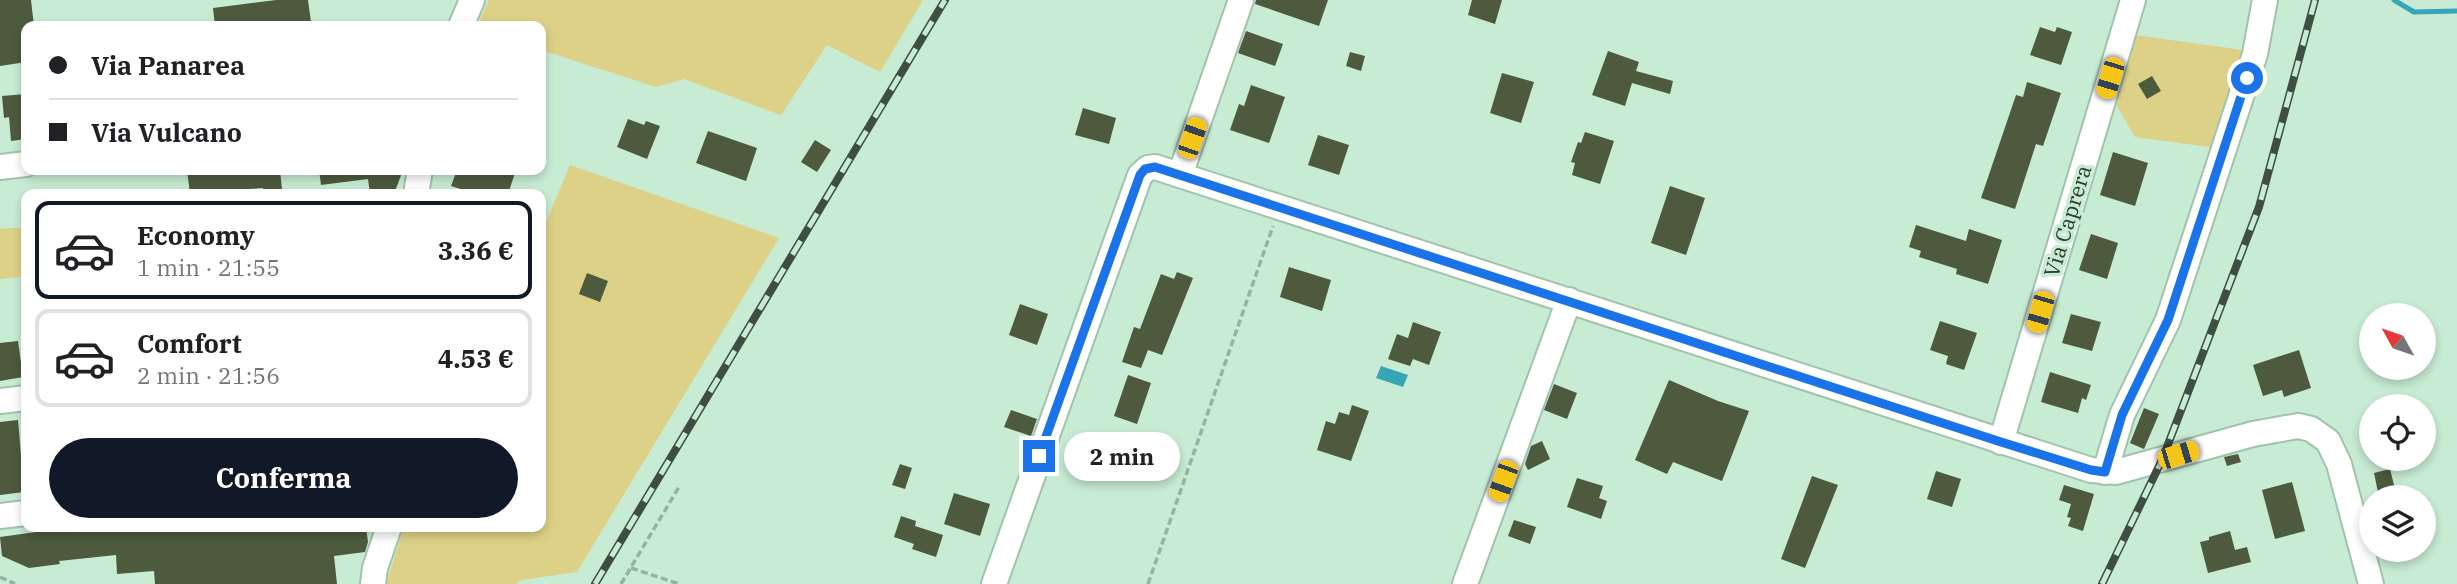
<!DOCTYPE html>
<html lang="it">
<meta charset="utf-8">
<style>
body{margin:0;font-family:"IBM Plex Serif",serif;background:#f2f2f2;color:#202124;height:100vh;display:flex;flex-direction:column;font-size:26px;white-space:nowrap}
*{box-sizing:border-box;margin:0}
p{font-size:23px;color:#757577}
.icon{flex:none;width:38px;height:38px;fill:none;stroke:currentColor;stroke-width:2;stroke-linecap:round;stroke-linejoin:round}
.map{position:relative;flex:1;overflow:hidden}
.sheet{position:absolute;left:21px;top:189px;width:525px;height:343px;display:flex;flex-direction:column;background:#fff;border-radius:14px;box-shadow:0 4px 10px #0003}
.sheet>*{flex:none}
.hud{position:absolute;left:21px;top:21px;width:525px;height:154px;border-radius:14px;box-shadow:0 4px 10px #0003;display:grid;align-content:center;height:154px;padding:0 28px;background:#fff}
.needle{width:46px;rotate:310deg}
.tools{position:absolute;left:2359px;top:303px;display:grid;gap:14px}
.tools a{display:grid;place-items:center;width:77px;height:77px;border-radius:50%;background:#fff;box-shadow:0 4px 10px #0003;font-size:35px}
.end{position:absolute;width:32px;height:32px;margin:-16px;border:9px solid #1a73e8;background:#fff;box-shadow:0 0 0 4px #fff}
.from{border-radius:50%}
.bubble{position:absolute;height:49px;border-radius:24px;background:#fff;box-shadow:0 4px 10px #0003;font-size:23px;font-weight:800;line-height:49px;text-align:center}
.car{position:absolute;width:21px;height:42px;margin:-21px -10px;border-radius:9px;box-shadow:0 0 5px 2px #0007;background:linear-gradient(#f5c518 24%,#345 0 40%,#f5c518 0 76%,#345 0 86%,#f5c518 0)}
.hud b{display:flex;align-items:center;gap:24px;height:66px;font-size:26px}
.hud b+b{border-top:2px solid #e0e0e0}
.hud i{width:18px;height:18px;background:#202124}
ul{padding:12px 0 0;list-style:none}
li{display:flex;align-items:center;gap:21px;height:98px;margin:0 14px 10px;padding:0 14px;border:4px solid #e0e0e0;border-radius:14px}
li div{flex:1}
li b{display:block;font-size:26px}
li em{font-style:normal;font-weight:800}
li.on{border-color:#111827}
li>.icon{width:63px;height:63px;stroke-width:1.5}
.action{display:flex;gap:14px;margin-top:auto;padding:14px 28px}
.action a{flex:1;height:80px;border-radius:42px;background:#111827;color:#fff;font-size:28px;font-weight:800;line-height:80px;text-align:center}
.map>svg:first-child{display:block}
.green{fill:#ddd187}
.water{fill:#37a5b8}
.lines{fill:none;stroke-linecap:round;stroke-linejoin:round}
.stream{stroke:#37a5b8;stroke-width:5}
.building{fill:#4d5a3d}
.minor-casing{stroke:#a1c3ad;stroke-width:28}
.path{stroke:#96b39f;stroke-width:3.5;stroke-dasharray:7 3.5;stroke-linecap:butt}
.minor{stroke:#fff;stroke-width:24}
.rail-casing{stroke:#3e4e43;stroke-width:8}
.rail{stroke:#c7ebd3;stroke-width:5;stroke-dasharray:16;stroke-linecap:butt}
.route{stroke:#1a73e8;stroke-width:9}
.labels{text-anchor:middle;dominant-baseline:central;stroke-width:7;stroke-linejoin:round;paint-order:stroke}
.street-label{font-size:21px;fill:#2d3b31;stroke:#c7ebd3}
</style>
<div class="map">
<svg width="2457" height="584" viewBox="0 0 2457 584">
<rect width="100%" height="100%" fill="#c7ebd3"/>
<g class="green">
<polygon points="489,0 923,0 880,72 827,45 781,115 684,79 656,87 541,50 541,26 477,26"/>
<polygon points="2128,34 2250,51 2217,148 2135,137 2110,94"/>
<polygon points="570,165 779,238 577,572 521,580 516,584 386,584 404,527 541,527 541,234"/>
<polygon points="26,227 26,276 0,279 0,229"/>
</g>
<polygon class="water" points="1381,366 1408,375 1403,387 1376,378"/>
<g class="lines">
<polyline class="stream" points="2394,0 2414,12 2457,11"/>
</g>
<g class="building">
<polygon points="0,0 31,0 34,26 26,26 26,62 0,66"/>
<polygon points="276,0 308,0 311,22 281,26 215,26 213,8"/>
<polygon points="1256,0 1328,0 1319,26 1255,4"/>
<polygon points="1472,0 1502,0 1495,24 1468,15"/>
<polygon points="2040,27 2055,32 2057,27 2072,32 2061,65 2030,55"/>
<polygon points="1246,31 1283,44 1275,66 1238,53"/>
<polygon points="1608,51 1639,62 1636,71 1673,81 1670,94 1632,83 1625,106 1592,95"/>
<polygon points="1350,52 1365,56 1361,71 1346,66"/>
<polygon points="1502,73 1534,82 1521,123 1490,113"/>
<polygon points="2152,76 2161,91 2147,99 2138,84"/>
<polygon points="2027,82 2061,93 2043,146 2036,144 2015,209 1981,198 2016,95 2023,97"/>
<polygon points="1251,85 1285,97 1269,143 1230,130 1239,104 1244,106"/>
<polygon points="26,94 26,139 11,141 9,117 4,118 2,96"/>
<polygon points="1083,108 1116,118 1109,144 1075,135"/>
<polygon points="628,119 644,125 646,121 660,126 647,159 617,147"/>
<polygon points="708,131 757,148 746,181 696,163"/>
<polygon points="1585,132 1614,141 1600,184 1572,175 1575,163 1571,162 1578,142 1581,143"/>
<polygon points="1318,135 1349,145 1339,175 1308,165"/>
<polygon points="815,140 831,150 817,172 801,162"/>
<polygon points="2113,152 2148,163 2135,206 2100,195"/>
<polygon points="187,170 280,170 282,189 263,191 263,188 249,189 212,194 190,194"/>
<polygon points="319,170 403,170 394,194 370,194 368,179 321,185"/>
<polygon points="457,170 516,170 508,194 499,194 484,189 482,194 476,194 451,186"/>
<polygon points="1670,186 1705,198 1686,255 1651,243"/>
<polygon points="1916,225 1966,241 1969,229 2002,240 1988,284 1956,274 1957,269 1919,257 1921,251 1909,247"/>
<polygon points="2091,234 2118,243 2107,279 2079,270"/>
<polygon points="1289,267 1331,280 1322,311 1280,297"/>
<polygon points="1177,272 1193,278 1162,355 1148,350 1141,368 1122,362 1134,327 1140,329 1161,274 1174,279"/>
<polygon points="587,273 608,281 600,302 579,294"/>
<polygon points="1020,304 1048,314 1037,345 1009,335"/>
<polygon points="2071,314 2101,322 2092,351 2062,343"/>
<polygon points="1940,321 1977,333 1964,370 1946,364 1948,356 1930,350"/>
<polygon points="1413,322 1441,332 1429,365 1413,359 1410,366 1388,359 1397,334 1408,338"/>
<polygon points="18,341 23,377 0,381 0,343"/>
<polygon points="2299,350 2311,388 2284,397 2282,390 2263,396 2253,365"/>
<polygon points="2050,372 2091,385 2086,400 2082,398 2078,413 2041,402"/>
<polygon points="1128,375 1151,383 1137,424 1114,416"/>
<polygon points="1669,380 1718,401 1749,411 1722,481 1673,462 1667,474 1635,460"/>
<polygon points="1554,384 1577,393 1567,419 1544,410"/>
<polygon points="1352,405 1369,411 1351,461 1317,450 1326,421 1335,424 1339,412 1349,415"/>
<polygon points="2144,408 2159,414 2144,449 2130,443"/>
<polygon points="1011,410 1037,419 1031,436 1004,427"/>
<polygon points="18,420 24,492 0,495 0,422"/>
<polygon points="1542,441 1550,459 1528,470 1525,464 1531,446"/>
<polygon points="2238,454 2241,462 2227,466 2224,457"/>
<polygon points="900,464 912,468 905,489 892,485"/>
<polygon points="2390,469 2397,497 2379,497 2374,473"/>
<polygon points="1936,471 1961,479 1952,507 1927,499"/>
<polygon points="1812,476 1838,485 1805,568 1781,559"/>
<polygon points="1577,478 1603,486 1599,498 1607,501 1601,519 1567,507"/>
<polygon points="2292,482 2305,531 2275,539 2262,490"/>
<polygon points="2064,485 2094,494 2083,531 2068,526 2071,518 2067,517 2071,504 2059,500"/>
<polygon points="954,493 990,504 980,536 944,524"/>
<polygon points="901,516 916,521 915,526 943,535 936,557 912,549 914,544 894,537"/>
<polygon points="1514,520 1536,527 1530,544 1508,536"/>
<polygon points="72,527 366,527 368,542 365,552 334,556 337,584 155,584 154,571 117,574 116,555 59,561 60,564 29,568 2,556 0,537"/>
<polygon points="2230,531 2235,550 2247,547 2251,562 2208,573 2200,542 2209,540 2209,537"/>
</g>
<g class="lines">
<defs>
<g id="minor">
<polyline points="461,26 472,0"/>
<polyline points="0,167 26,164"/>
<polyline points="1180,175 1241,0"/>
<polyline points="416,194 420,170"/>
<polyline points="0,401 26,398"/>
<polyline points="2001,442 2133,0"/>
<polyline points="2105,472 2122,415 2168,320 2255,54 2265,0"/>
<polyline points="0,516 26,513"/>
<polyline points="373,584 375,568 389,527"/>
<polyline points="994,584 1140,175 1148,168 1155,167 2091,470 2116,472 2253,434 2298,426 2311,429 2328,441 2339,464 2371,584"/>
<polyline points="1465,584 1569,300"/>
</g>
</defs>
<use href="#minor" class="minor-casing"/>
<g class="path">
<polyline points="631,568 679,584"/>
<polyline points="0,577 15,584"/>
<polyline points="621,584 679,487"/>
<polyline points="1148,584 1273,226"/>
</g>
<use href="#minor" class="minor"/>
<defs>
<g id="rail">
<polyline points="595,584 945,0"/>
<polyline points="2102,584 2162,460 2259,207 2315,0"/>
</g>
</defs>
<use href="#rail" class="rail-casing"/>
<use href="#rail" class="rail"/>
</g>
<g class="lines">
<polyline class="route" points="1039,456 1140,175 1145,169 1155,167 2001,442 2091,470 2105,472 2122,415 2168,320 2247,78"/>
</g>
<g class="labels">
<g class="street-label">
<text transform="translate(2067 221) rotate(-73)">Via Caprera</text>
</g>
</g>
</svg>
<div class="tools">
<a><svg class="needle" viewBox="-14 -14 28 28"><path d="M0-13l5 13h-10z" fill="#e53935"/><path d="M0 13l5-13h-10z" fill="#757577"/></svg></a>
<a><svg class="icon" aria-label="locate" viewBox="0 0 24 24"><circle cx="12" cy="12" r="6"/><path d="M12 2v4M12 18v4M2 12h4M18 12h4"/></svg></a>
<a><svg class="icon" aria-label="layers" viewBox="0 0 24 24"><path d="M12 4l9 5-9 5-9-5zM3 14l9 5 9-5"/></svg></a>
</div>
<i class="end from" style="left:2247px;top:78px"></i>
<i class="end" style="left:1039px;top:456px"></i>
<div class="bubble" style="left:1064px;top:432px;width:116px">2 min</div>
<i class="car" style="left:2110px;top:78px;rotate:197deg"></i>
<i class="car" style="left:1192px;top:138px;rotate:19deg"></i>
<i class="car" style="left:2040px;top:312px;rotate:196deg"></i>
<i class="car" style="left:2178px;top:455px;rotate:73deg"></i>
<i class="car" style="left:1503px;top:481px;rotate:200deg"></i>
<div class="hud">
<b><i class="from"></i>Via Panarea</b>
<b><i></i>Via Vulcano</b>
</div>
<section class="sheet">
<ul>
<li class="on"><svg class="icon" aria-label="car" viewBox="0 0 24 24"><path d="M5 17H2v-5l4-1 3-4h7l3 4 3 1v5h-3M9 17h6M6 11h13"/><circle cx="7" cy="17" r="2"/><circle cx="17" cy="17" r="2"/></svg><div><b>Economy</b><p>1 min · 21:55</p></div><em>3.36 €</em></li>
<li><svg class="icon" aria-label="car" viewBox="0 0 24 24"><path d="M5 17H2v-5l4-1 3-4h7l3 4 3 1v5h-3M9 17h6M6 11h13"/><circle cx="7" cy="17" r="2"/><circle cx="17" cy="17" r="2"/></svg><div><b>Comfort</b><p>2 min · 21:56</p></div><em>4.53 €</em></li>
</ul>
<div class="action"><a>Conferma</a></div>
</section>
</div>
